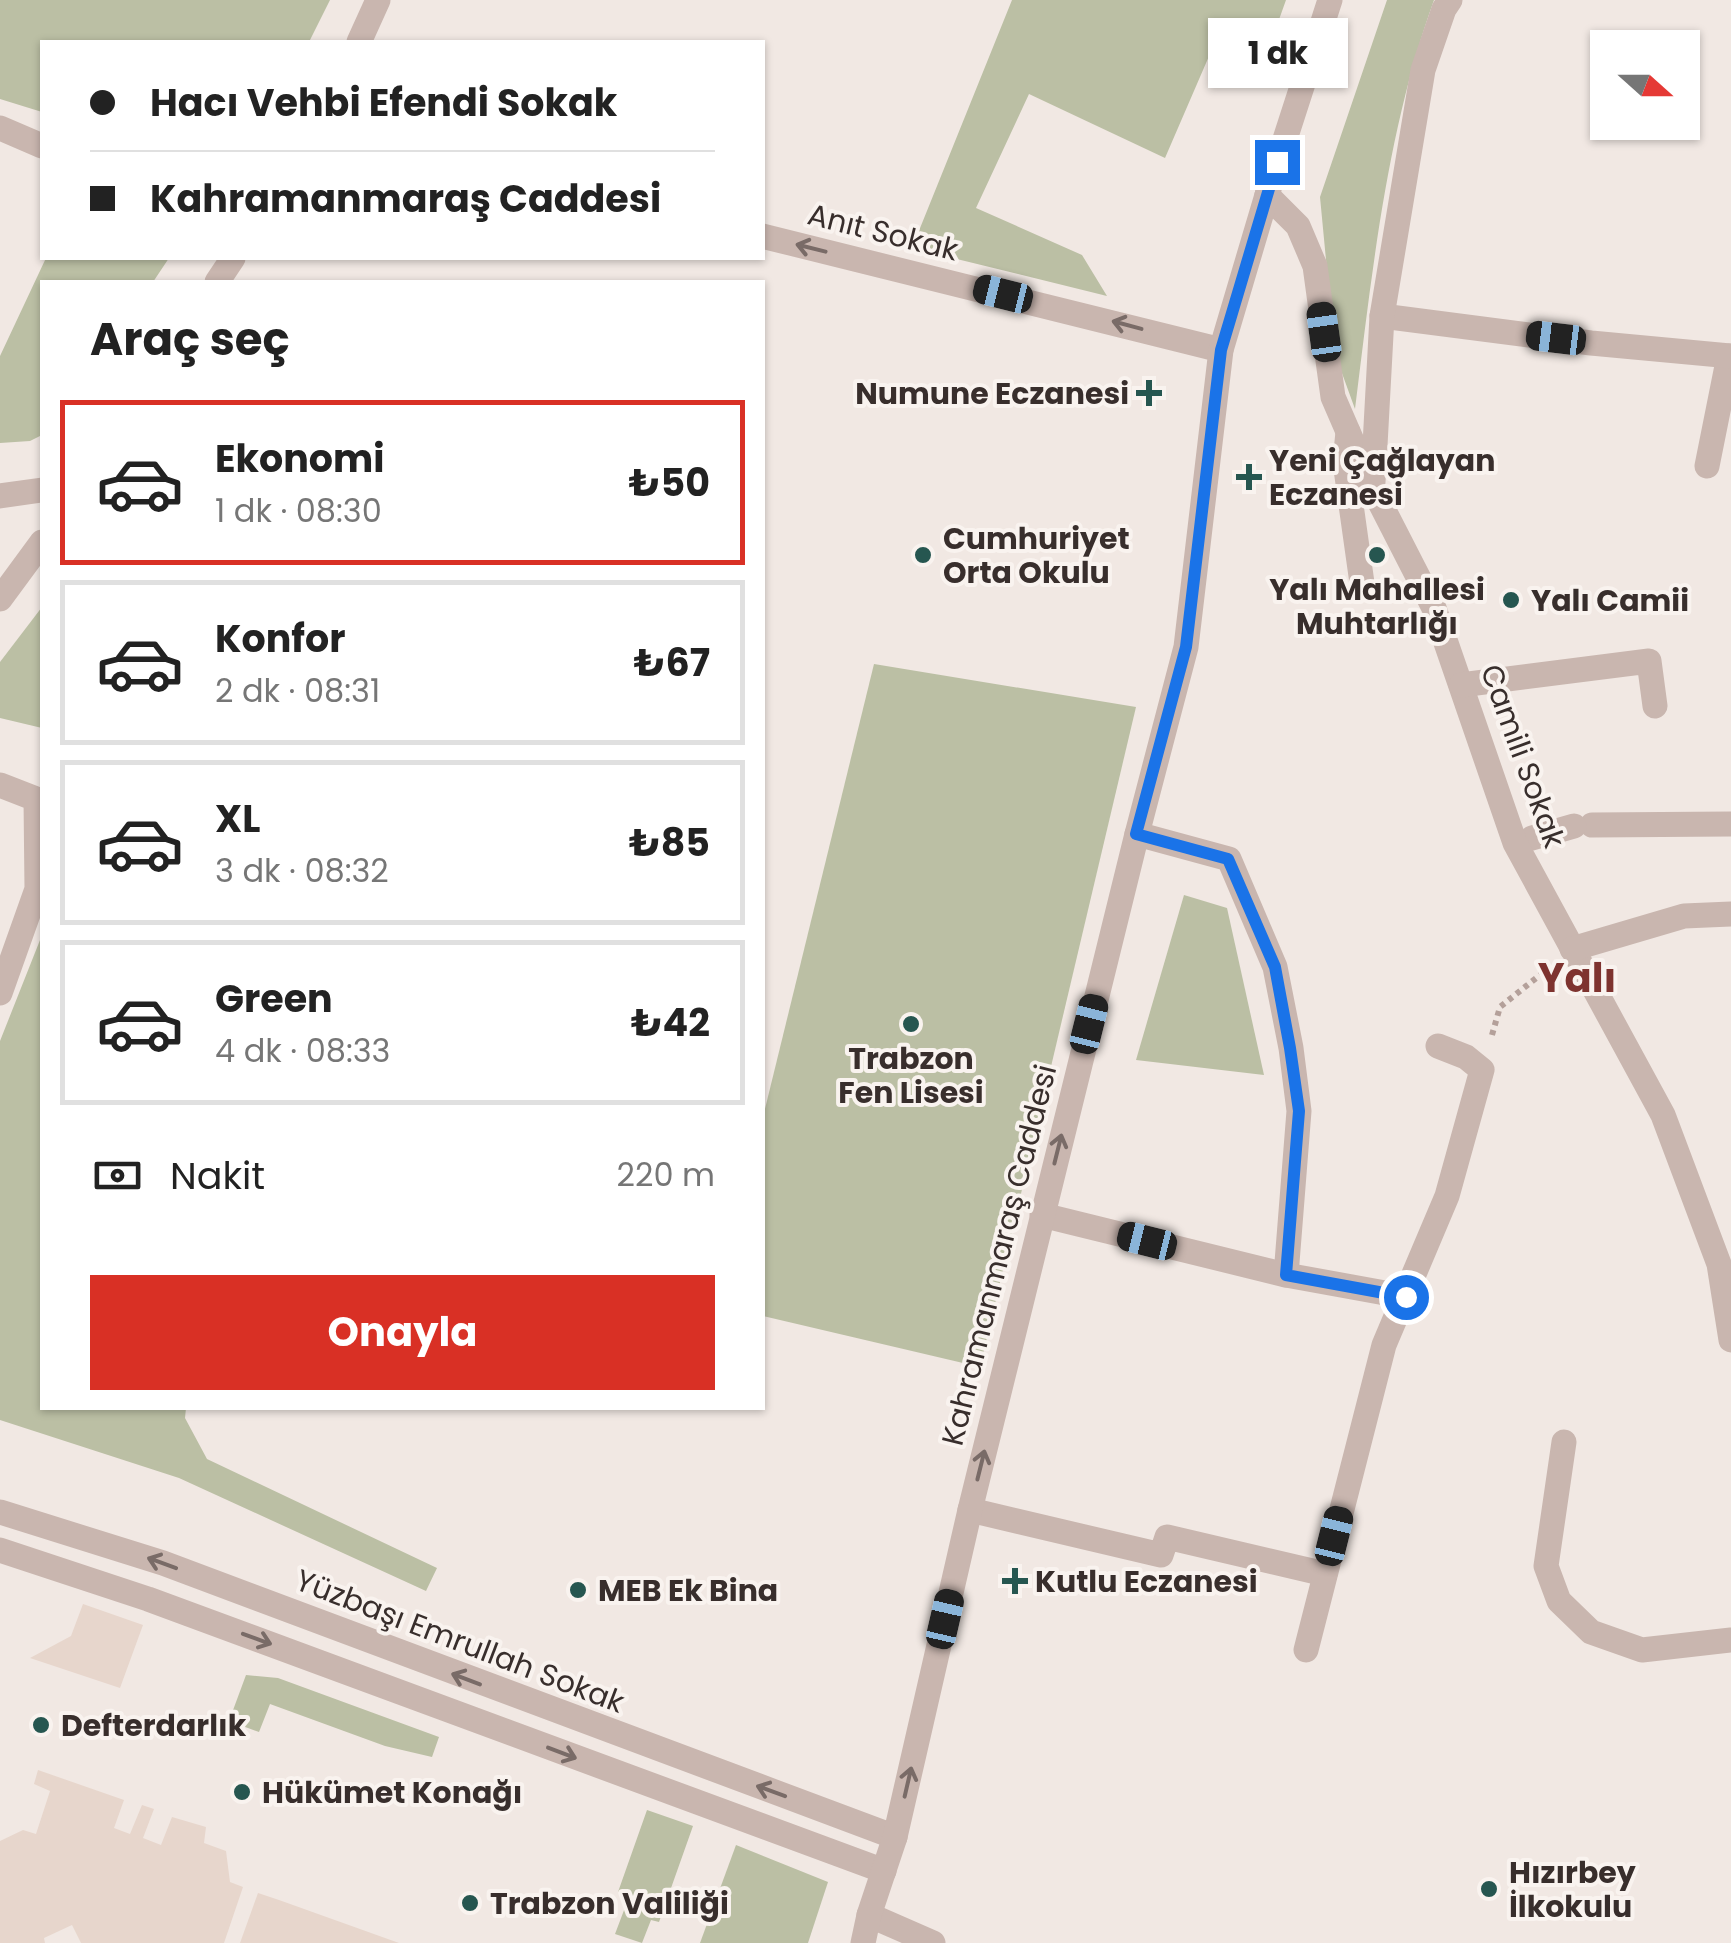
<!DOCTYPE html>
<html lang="tr">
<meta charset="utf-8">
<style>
body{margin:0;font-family:Poppins,sans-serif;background:#f6f6f6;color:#222;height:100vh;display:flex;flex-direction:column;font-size:38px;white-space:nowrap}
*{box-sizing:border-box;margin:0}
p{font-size:32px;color:#767676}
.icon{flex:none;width:55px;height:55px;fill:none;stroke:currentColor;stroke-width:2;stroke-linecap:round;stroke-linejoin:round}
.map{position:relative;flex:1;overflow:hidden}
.drawer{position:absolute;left:40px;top:280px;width:725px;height:1130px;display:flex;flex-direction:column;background:#fff;border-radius:0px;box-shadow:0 2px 8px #0004}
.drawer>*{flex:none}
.guide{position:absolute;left:40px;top:40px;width:725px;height:220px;border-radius:0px;box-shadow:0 2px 8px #0004;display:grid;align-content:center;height:220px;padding:0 50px;background:#fff}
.needle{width:65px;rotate:111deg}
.controls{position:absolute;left:1590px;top:30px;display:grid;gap:20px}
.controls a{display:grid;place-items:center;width:110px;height:110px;border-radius:0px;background:#fff;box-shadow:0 2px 8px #0004;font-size:50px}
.end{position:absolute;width:45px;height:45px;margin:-22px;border:12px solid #1a73e8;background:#fff;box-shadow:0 0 0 5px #fff}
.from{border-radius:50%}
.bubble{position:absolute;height:70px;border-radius:0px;background:#fff;box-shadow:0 2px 8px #0004;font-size:32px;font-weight:700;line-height:70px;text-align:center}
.car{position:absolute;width:30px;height:60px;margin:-30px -15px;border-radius:12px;box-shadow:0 0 8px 2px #0007;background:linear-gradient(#222 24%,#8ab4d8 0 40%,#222 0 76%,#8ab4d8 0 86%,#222 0)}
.guide b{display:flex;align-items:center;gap:35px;height:95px;font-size:38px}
.guide b+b{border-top:2px solid #e0e0e0}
.guide i{width:25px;height:25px;background:#222}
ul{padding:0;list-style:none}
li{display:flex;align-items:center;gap:30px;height:165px;margin:0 20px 15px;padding:0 30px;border:5px solid #e0e0e0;border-radius:0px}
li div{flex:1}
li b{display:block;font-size:38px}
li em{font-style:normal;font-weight:700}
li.selected{border-color:#d93025}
li>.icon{width:90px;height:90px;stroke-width:1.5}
h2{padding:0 50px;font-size:45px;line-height:120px}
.pay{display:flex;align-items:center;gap:25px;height:110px;padding:0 50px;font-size:38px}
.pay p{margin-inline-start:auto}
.button{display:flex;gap:20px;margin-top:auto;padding:20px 50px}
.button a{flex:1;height:115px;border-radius:0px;background:#d93025;color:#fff;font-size:40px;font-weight:700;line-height:115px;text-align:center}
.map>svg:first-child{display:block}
.green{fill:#bbbfa4}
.plaza{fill:#e7d6cc}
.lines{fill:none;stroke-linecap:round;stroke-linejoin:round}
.path{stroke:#b4a09a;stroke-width:6;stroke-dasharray:5 5;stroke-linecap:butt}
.pedestrian{stroke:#c9b6af;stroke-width:25}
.minor{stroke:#c9b6af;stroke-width:25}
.tertiary{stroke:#c9b6af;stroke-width:25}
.oneway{stroke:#796b67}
.route{stroke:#1a73e8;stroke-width:12}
.poi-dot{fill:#265650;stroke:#f9f3ef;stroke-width:4}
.labels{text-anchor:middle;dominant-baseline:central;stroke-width:8;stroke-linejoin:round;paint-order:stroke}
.street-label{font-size:30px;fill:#382e2c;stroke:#f9f3ef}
.poi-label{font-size:30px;font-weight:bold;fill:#382e2c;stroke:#f9f3ef;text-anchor:start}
.district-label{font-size:40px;font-weight:bold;fill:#7e332f;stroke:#f9f3ef}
</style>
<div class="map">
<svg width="1731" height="1943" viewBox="0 0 1731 1943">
<rect width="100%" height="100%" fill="#f1e8e3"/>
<g class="green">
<polygon points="0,0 330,0 309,42 42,42 42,112 0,99"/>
<polygon points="1012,0 1286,0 1271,42 1219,33 1165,158 1029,94 976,208 1082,255 1107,296 912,248"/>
<path d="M1387,0H1434C1387,130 1372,272 1355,409L1335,354L1320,197Z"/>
<polygon points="46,258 169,258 153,282 42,282 42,435 30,441 0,443 0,356"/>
<polygon points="42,607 42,728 0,718 0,662"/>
<polygon points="874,664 1136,707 980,1367 763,1316 763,1117"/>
<polygon points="1184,895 1227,908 1264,1075 1136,1060"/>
<polygon points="42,935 42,1408 186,1408 185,1418 207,1459 437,1568 426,1591 179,1478 0,1420 0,1041"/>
<polygon points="246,1675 278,1678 439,1737 432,1757 385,1746 270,1704 259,1732 229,1721"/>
<polygon points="647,1810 693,1826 659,1922 651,1920 642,1943 615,1934 629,1897 618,1892"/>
<polygon points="736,1845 828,1882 808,1943 700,1943"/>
</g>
<g class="plaza">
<polygon points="83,1604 143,1625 120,1688 30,1658 71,1636"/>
<polygon points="38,1770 124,1800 114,1828 130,1834 142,1805 154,1809 143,1838 161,1845 172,1817 206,1827 204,1843 226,1851 230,1882 243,1887 224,1943 81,1943 72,1925 44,1938 45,1943 0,1943 0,1841 23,1830 36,1834 50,1791 34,1784"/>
<polygon points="258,1893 279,1900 399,1943 240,1943"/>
</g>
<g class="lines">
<polyline class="path" points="1492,1035 1500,1007 1550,967"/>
<g class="pedestrian">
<polyline points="1348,432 1345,462 1362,583"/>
<polyline points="1707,466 1729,356"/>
<polyline points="1592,825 1731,824"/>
<polyline points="1532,838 1574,826"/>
<polyline points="970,1510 1161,1555 1167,1537 1325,1574"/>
</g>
<g class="minor">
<polyline points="0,128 42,146"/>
<polyline points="1267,195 1298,226 1315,266 1333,397 1372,487 1434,608 1515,843 1663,1115 1719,1264 1731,1340"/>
<polyline points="762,236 1221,350"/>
<polyline points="1382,316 1591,343 1731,356"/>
<polyline points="1373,482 1382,316 1423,70 1444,9 1450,0"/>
<polyline points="1461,685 1649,661 1655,706"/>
<polyline points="0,785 36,799 37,889 0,993"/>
<polyline points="1137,834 1229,859 1275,967 1291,1048 1299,1111 1286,1275"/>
<polyline points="1572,949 1684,916 1731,914"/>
<polyline points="1042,1215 1286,1275 1407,1297"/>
<polyline points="1564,1442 1546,1566 1559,1601 1591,1632 1642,1650 1731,1640"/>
<polyline points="1306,1650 1384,1345 1447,1196 1482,1070 1466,1057 1438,1046"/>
<polyline points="869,1915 933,1943"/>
</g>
<g class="tertiary">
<polyline points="359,42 378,0"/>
<polyline points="217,282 233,258"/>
<polyline points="0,496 42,490"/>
<polyline points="0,599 42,542"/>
<polyline points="0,1512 163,1563 895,1837"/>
<polyline points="0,1550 148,1599 884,1871"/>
<polyline points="863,1943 869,1915 895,1837 970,1510 1137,834 1186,647 1221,350 1267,195 1330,0"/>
</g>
</g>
<defs><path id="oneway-shaft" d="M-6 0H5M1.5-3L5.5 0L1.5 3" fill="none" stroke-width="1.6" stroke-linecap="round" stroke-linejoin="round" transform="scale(2.5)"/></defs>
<g class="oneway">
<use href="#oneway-shaft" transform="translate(811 248) rotate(-166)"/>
<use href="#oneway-shaft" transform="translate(1127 325) rotate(-165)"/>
<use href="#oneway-shaft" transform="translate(1058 1149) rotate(-76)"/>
<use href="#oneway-shaft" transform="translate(981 1465) rotate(-76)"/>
<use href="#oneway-shaft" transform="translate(162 1563) rotate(-160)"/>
<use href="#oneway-shaft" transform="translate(257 1639) rotate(20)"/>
<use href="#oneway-shaft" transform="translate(466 1679) rotate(-159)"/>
<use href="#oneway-shaft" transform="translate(562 1753) rotate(21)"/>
<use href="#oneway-shaft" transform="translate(908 1782) rotate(-77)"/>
<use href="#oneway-shaft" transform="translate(771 1791) rotate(-160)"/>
</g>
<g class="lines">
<polyline class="route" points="1277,162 1221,350 1186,647 1136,834 1228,859 1275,967 1290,1048 1299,1111 1286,1275 1406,1297"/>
</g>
<g class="poi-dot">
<path d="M1144 378h10v10h10v10h-10v10h-10v-10h-10v-10h10z"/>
<path d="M1244 462h10v10h10v10h-10v10h-10v-10h-10v-10h10z"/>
<circle cx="923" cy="555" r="10"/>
<circle cx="1377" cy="555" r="10"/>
<circle cx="1511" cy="600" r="10"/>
<circle cx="911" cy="1024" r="10"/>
<path d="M1010 1566h10v10h10v10h-10v10h-10v-10h-10v-10h10z"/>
<circle cx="578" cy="1590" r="10"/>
<circle cx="41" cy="1725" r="10"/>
<circle cx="242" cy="1792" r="10"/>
<circle cx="1489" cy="1889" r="10"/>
<circle cx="470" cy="1903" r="10"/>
</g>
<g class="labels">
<g class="street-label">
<text transform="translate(883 232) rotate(14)">Anıt Sokak</text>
<text transform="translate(1523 756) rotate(70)">Camili Sokak</text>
<text transform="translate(999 1255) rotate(-76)">Kahramanmaraş Caddesi</text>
<text transform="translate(460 1641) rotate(21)">Yüzbaşı Emrullah Sokak</text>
</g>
<g class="poi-label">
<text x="1129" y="393" text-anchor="end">Numune Eczanesi</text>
<text x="1269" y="460">Yeni Çağlayan<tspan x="1269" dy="34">Eczanesi</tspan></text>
<text x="943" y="538">Cumhuriyet<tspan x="943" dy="34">Orta Okulu</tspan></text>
<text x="1377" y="589" text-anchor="middle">Yalı Mahallesi<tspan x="1377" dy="34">Muhtarlığı</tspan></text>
<text x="1531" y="600">Yalı Camii</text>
<text x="911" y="1058" text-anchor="middle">Trabzon<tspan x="911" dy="34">Fen Lisesi</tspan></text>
<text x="1035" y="1581">Kutlu Eczanesi</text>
<text x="598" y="1590">MEB Ek Bina</text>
<text x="61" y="1725">Defterdarlık</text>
<text x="262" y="1792">Hükümet Konağı</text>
<text x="1509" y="1872">Hızırbey<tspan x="1509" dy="34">İlkokulu</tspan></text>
<text x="490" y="1903">Trabzon Valiliği</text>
</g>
<g class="district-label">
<text x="1577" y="978">Yalı</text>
</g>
</g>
</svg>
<div class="controls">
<a><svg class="needle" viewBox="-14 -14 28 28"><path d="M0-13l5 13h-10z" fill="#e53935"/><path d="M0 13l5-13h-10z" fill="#767676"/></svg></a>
</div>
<i class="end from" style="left:1406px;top:1297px"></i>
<i class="end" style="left:1277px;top:162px"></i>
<div class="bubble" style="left:1208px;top:18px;width:140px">1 dk</div>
<i class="car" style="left:1003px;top:294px;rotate:284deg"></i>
<i class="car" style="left:1324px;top:332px;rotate:352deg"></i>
<i class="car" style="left:1556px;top:338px;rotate:277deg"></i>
<i class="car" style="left:1089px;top:1024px;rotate:14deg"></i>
<i class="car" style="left:1147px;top:1241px;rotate:284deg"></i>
<i class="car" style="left:1334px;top:1536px;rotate:14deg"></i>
<i class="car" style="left:945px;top:1619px;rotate:13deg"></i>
<div class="guide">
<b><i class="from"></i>Hacı Vehbi Efendi Sokak</b>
<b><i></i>Kahramanmaraş Caddesi</b>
</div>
<section class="drawer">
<h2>Araç seç</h2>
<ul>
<li class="selected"><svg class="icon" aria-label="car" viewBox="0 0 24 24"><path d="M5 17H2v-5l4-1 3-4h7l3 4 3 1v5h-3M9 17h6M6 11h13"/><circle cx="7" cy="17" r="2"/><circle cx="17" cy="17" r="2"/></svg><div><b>Ekonomi</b><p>1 dk · 08:30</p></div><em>₺50</em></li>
<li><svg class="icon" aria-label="car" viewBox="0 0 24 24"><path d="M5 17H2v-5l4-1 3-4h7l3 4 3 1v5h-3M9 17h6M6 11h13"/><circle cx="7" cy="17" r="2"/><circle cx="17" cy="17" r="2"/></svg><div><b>Konfor</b><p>2 dk · 08:31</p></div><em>₺67</em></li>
<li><svg class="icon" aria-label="car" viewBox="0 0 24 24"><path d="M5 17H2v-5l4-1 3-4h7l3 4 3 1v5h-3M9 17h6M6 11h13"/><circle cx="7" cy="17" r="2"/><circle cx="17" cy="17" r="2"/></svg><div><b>XL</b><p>3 dk · 08:32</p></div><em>₺85</em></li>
<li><svg class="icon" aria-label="car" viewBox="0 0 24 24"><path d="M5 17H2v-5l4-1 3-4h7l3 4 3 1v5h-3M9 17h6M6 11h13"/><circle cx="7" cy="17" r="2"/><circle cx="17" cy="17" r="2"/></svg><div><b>Green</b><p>4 dk · 08:33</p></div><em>₺42</em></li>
</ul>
<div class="pay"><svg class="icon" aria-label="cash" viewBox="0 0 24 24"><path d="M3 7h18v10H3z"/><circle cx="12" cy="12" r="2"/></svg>Nakit<p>220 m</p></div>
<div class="button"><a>Onayla</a></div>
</section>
</div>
